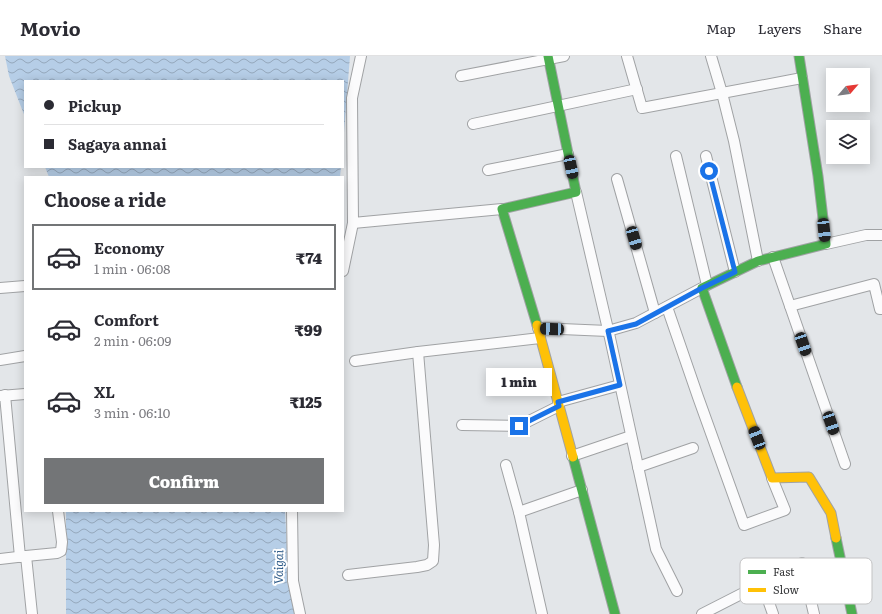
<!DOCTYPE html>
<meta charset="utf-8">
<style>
body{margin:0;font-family:Literata,serif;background:#f2f2f3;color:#2b2b33;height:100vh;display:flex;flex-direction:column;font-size:15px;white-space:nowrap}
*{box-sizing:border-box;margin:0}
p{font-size:13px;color:#7c7c81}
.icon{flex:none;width:22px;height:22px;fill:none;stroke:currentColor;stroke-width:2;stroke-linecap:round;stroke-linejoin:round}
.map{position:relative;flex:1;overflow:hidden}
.sheet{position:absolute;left:24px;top:120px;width:320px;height:336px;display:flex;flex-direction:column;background:#fff;border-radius:0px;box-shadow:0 2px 10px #0003}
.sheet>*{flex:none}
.banner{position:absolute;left:24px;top:24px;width:320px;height:88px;border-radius:0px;box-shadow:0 2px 10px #0003;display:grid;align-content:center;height:88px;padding:0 20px;background:#fff}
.needle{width:26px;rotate:62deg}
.controls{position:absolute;left:826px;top:12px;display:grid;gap:8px}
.controls a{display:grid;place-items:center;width:44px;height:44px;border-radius:0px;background:#fff;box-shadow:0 2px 10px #0003;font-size:20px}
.end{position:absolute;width:18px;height:18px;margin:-9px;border:5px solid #1a73e8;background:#fff;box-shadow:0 0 0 2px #fff}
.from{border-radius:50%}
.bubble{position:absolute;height:28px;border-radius:0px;background:#fff;box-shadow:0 2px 10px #0003;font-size:13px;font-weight:800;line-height:28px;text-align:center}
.car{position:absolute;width:12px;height:24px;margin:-12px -6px;border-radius:5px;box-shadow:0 0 3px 1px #0007;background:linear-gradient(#222 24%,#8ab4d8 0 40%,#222 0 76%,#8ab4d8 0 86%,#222 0)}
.banner b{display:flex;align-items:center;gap:14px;height:38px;font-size:15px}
.banner b+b{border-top:1px solid #e1e1e2}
.banner i{width:10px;height:10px;background:#2b2b33}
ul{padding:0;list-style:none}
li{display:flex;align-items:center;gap:12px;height:66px;margin:0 8px 6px;padding:0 12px;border:2px solid transparent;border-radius:0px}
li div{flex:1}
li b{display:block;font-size:15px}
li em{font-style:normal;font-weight:800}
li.current{border-color:#737577}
li>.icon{width:36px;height:36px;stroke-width:1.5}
h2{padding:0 20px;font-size:18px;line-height:48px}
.action{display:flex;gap:8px;margin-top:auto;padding:8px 20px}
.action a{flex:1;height:46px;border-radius:0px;background:#737577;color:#fff;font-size:16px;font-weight:800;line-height:46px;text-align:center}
header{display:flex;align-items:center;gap:24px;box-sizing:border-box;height:56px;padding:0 20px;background:#fff;border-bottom:1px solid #e1e1e2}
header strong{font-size:19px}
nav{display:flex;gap:22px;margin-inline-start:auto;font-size:14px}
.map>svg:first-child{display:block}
.water{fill:url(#water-waves)}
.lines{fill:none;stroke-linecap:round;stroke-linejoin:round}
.street-casing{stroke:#a0a2a4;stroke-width:12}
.fast-casing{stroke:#a0a2a4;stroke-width:11}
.slow-casing{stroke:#a0a2a4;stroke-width:11}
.street{stroke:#fbfbfc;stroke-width:10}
.fast{stroke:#4caf50;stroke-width:9}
.slow{stroke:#ffc107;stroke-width:9}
.route{stroke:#1a73e8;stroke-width:5}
.labels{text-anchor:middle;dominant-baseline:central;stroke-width:4;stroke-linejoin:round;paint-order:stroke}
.water-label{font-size:12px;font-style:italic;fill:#2b5987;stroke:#fff}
.key{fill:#fff;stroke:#c3c3c4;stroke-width:1}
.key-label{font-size:11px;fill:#37383a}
</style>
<header>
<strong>Movio</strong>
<nav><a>Map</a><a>Layers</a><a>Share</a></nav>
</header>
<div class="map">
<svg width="882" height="558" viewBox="0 0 882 558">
<defs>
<pattern id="water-waves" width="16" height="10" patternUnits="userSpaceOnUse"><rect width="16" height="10" fill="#b6cee7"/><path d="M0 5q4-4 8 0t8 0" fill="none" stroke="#95a8bc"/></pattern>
</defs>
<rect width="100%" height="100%" fill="#e3e6e9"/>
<g class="water">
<polygon points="5,0 350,0 343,89 343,25 25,25 25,61 9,20"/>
<polygon points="45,111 341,111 340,121 49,121"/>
<polygon points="66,455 285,455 289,529 296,558 66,558"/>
</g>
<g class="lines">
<defs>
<g id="street">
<polyline points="361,0 352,42 353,167 502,153"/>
<polyline points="627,0 642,52 802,22"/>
<polyline points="711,0 722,37 734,85 758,205"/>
<polyline points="461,20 564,0"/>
<polyline points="473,68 637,33"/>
<polyline points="676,100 707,229"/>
<polyline points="706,100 735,216"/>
<polyline points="488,114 568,98"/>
<polyline points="617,123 655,257"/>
<polyline points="576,136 610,282 656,493 677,535"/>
<polyline points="826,188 866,179 882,179"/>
<polyline points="773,201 845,408"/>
<polyline points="343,215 353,167"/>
<polyline points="0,232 25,230"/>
<polyline points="790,250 874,228 880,253 882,253"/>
<polyline points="667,251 698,341 744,469 785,454 772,422"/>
<polyline points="538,272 608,275 636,267 702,232"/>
<polyline points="0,304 25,300"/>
<polyline points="355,305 418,296 540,282"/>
<polyline points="5,339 20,501"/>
<polyline points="0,340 25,338"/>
<polyline points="558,346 620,329"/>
<polyline points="462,369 519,370 559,350"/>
<polyline points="572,400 631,380"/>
<polyline points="506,409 519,456 542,558"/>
<polyline points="638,411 693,392"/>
<polyline points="292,455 293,525 300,558"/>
<polyline points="519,456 582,434"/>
<polyline points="26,500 57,497 61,495 62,486 58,455"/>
<polyline points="0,503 26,500 32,558"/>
<polyline points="348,519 417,511 427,509 433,505 434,489 418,296"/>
<polyline points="762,527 773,558"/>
<polyline points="702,558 802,507 814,558"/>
</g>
<g id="fast">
<polyline points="537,269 502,153 576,136 548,0"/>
<polyline points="737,331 702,232 758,205 826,188 818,120 799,0"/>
<polyline points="573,401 615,558"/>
<polyline points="836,482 852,558"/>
</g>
<g id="slow">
<polyline points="537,269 573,401"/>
<polyline points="737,331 772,422 809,421 831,457 836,482"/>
</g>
</defs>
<use href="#street" class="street-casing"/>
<use href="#fast" class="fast-casing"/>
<use href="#slow" class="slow-casing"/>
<use href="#street" class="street"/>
<use href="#fast" class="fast"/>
<use href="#slow" class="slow"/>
</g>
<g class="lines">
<polyline class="route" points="519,370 559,350 558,346 620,329 608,275 636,268 702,232 735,216 709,115"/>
</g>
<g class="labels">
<g class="water-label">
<text transform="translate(278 511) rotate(-89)">Vaigai</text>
</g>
</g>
<rect x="740" y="502" width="132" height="46" rx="6" class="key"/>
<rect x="748" y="514" width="18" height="4" fill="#4caf50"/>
<rect x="748" y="532" width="18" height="4" fill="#ffc107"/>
<g class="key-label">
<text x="773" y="520">Fast</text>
<text x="773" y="538">Slow</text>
</g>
</svg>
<div class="controls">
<a><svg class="needle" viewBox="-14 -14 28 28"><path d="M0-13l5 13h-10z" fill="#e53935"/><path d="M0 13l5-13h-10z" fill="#7c7c81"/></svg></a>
<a><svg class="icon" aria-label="layers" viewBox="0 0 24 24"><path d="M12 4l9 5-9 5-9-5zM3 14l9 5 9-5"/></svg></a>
</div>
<i class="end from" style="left:709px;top:115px"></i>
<i class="end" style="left:519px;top:370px"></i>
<div class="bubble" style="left:486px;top:312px;width:66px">1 min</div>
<i class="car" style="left:571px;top:111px;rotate:168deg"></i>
<i class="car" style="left:824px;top:174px;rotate:174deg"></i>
<i class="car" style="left:634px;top:182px;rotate:164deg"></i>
<i class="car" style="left:552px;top:273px;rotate:272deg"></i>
<i class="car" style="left:803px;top:288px;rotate:161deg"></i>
<i class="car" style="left:831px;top:367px;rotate:161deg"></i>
<i class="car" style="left:757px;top:382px;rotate:339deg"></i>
<div class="banner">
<b><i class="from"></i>Pickup</b>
<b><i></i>Sagaya annai</b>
</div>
<section class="sheet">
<h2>Choose a ride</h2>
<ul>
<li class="current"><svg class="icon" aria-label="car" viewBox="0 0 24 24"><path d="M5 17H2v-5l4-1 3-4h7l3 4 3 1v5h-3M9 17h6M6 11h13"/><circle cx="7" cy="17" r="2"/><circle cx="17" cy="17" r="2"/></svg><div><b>Economy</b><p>1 min · 06:08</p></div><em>₹74</em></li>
<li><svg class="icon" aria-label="car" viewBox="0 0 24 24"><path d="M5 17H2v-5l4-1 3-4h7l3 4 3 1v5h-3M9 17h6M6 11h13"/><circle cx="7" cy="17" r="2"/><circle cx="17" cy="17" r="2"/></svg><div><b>Comfort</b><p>2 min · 06:09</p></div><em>₹99</em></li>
<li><svg class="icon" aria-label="car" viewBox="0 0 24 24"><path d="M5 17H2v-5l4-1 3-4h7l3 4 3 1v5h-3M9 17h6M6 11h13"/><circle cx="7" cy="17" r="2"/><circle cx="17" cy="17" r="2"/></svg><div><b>XL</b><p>3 min · 06:10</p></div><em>₹125</em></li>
</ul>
<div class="action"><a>Confirm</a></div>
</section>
</div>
